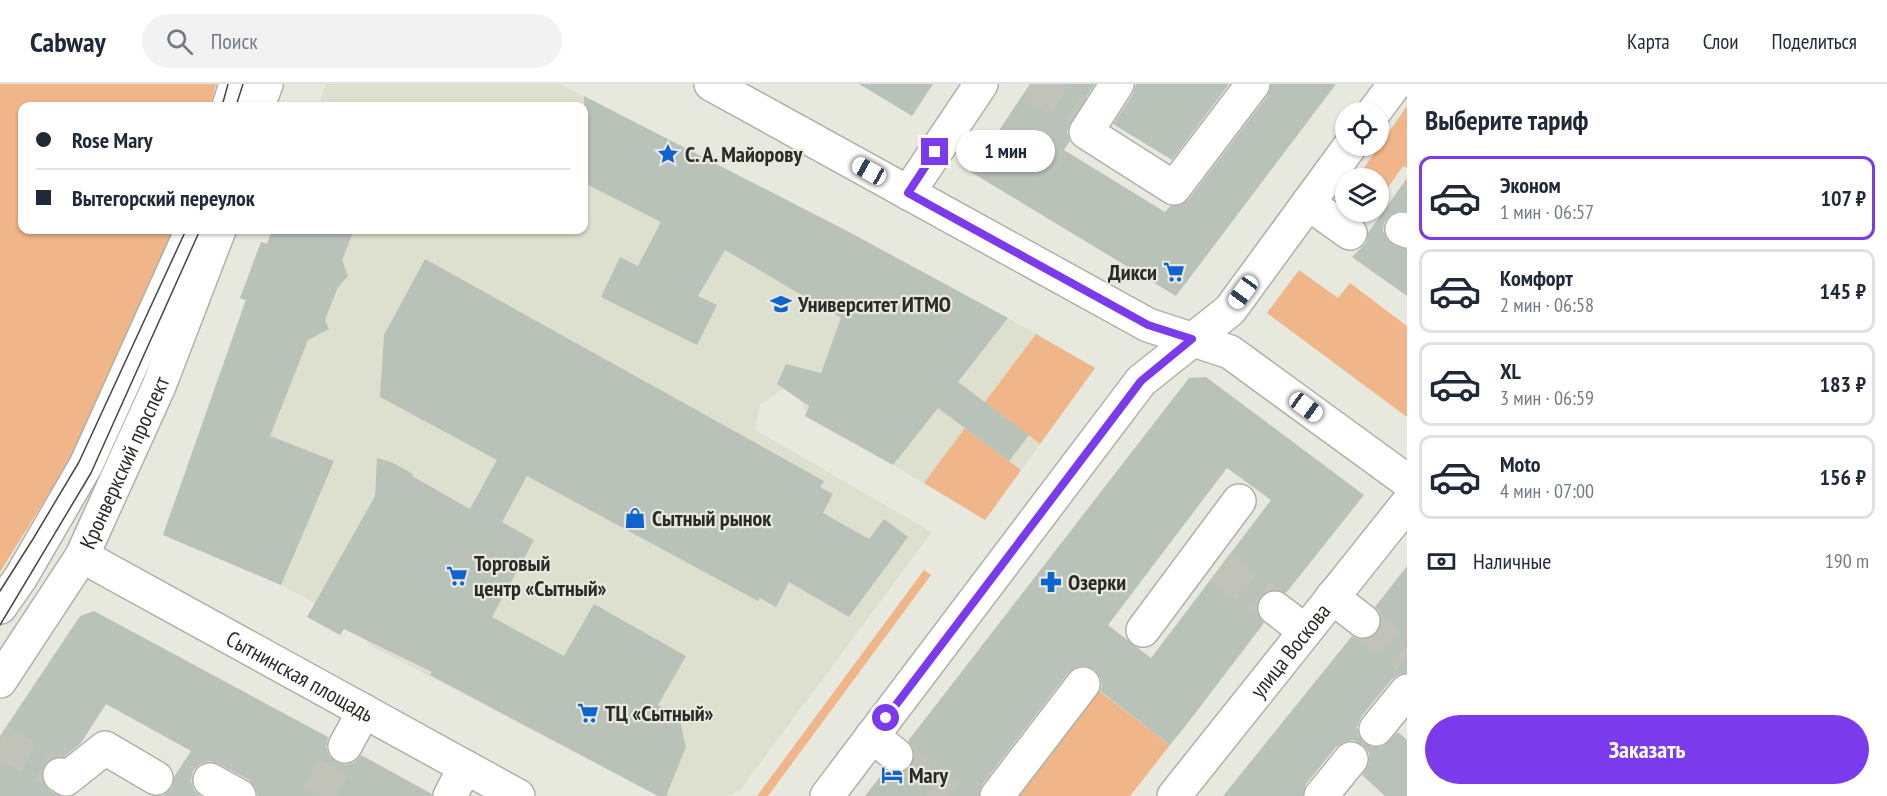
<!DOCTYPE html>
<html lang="ru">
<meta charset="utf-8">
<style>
body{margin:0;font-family:"PT Sans Narrow",sans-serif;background:#f2f2f3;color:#1f2937;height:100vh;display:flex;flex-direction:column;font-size:22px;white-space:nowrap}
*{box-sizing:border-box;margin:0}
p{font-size:20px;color:#747a83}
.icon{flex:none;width:33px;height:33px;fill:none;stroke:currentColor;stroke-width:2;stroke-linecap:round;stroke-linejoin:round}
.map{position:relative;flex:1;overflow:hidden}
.details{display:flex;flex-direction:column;background:#fff;width:480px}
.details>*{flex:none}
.banner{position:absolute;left:18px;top:18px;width:570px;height:132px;border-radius:12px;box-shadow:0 2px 4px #0004;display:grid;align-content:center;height:132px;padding:0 18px;background:#fff}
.controls{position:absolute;left:1335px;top:18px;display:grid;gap:12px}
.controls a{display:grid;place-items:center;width:54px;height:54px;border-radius:50%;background:#fff;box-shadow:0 2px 4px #0004;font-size:30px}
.end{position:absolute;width:27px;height:27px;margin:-14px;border:8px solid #7c3aed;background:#fff;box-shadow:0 0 0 3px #fff}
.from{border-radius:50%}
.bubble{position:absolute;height:42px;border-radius:21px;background:#fff;box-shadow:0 2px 4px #0004;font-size:20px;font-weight:700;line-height:42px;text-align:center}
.car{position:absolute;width:18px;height:36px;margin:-18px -9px;border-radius:8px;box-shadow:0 0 4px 2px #0007;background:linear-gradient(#fff 24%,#345 0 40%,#fff 0 76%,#345 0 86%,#fff 0)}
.banner b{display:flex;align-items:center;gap:21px;height:57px;font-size:22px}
.banner b+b{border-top:2px solid #e0e1e3}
.banner i{width:15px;height:15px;background:#1f2937}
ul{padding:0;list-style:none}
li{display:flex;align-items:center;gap:18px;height:84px;margin:0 12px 9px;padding:0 6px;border:3px solid #e0e1e3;border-radius:12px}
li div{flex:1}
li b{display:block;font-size:22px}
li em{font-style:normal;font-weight:700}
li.on{border-color:#7c3aed}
li>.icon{width:54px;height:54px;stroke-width:1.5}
h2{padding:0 18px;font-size:27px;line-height:72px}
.pay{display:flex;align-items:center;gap:15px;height:66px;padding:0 18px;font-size:22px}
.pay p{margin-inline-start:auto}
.button{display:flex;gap:12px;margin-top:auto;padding:12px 18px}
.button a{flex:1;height:69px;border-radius:36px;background:#7c3aed;color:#fff;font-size:24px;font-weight:700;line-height:69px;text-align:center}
header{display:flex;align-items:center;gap:36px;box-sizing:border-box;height:84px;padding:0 30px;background:#fff;border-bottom:2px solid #e0e1e3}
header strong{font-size:28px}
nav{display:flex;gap:33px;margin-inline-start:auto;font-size:21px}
.search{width:420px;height:54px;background:#f2f2f3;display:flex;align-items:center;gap:15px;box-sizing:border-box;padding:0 21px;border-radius:33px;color:#747a83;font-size:22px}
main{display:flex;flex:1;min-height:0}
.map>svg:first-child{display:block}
.built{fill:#dde0ce}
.green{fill:#f0b588}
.building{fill:#b9c2b9;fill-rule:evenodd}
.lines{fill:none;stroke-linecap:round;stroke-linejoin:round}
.minor-tunnel{stroke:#c1c3b9;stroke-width:33;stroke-dasharray:33 16;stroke-linecap:butt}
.minor-casing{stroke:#afb1a6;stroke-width:36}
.minor{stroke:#fff;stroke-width:33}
.tram{stroke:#464742;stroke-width:1.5}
.route{stroke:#7c3aed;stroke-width:8}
.labels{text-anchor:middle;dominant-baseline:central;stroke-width:4.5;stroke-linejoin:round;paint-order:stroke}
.poi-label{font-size:22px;font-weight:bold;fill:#2a2b27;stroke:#e7e9de;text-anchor:start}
.street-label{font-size:22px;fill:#2a2b27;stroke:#e7e9de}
</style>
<header>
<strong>Cabway</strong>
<div class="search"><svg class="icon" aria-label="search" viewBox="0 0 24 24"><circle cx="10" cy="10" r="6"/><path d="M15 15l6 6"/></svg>Поиск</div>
<nav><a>Карта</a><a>Слои</a><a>Поделиться</a></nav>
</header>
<main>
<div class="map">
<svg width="1407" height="712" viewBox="0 0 1407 712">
<rect width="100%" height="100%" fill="#e7e9de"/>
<polygon class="built" points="326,0 560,0 847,147 1008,234 1095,284 985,436 893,381 805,332 807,328 799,315 784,304 760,321 755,346 932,448 740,706 727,712 658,712 366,559 371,549 281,501 163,450 245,217 240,214 261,158 267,160 272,146 584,146 584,22 318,22"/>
<g class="green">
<polygon points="0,0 216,0 210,22 22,22 22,146 173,146 71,374 0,488"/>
<polygon points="1407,22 1407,84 1403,82 1380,115 1379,113 1378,94 1357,94"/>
<polygon points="1299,186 1338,214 1350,199 1407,242 1407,333 1267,229"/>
<polygon points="1036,250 1095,284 1040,360 985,318"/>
<polygon points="965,344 1021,386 985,436 924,399"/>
<polygon points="924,486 931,491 768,712 757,712"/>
<polygon points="1094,603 1170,661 1130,712 1009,712"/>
</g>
<g class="building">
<polygon points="859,0 933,0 912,32"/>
<polygon points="1030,0 1095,0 1070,38 1067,48 1070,57 1064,66 1165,128 1170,122 1181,121 1189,115 1268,11 1271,0 1336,0 1176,212 971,88"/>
<polygon points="1136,0 1229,0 1172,76 1113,40 1133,10"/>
<polygon points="584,12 847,147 1008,234 958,298 1029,351 1009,377 938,324 893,381 805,332 809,322 777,300 786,280 821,289 841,234 725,166 698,212 717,221 697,261 601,213 620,173 638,182 661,138 584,99"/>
<polygon points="1407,94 1407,127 1399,127 1390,131 1384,139 1383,147 1388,157 1395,162 1407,165 1407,212 1352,173 1366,159 1368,149"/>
<polygon points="272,146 354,146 342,176 348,192 338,203 325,236 329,245 308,256 270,352 334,377 281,501 163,451 246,216 240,214 261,158 267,160"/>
<polygon points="425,175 824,397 820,403 833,410 823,429 869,455 884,435 908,453 849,533 789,498 776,523 760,514 758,517 527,392 502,438 534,456 492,533 564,572 594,520 686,572 658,621 679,633 686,663 666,712 658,712 430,591 432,588 344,545 340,551 307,533 375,412 377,374 393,379 413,390 412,392 470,425 497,376 380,313 384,251"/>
<path d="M1206,293L1364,411L1286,509L1278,506L1268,507L1260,513L1257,521L1258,531L1264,539L1187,640L1170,661L1100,607L1102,602L1100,593L1095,586L1086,582L1076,583L1068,589L982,701L979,712H865L885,686L894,690L902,689L910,683L915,673L914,665L908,657L1189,294ZM1227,384L1271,416L1151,574L1108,541Z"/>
<polygon points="1407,482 1407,589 1400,590 1392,595 1361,633 1357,643 1359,652 1364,659 1372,663 1383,662 1398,648 1407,656 1407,712 1385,712 1362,691 1369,679 1369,669 1363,661 1353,656 1344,658 1336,663 1306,700 1303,712 1223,712 1352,552 1361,556 1370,555 1377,549 1382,539 1381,530 1375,523"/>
<polygon points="94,527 328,653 326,663 329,671 336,678 346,681 355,678 361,671 432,710 431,712 258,712 255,703 249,696 219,680 210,677 200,680 193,687 191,697 194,706 200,712 162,712 172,704 174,693 191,667 106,620 81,659 64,673 52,674 44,681 41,690 44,700 50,707 60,712 0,712 0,652 80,532"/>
</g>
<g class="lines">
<g class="minor-tunnel">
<polyline points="1031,0 1086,33"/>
<polyline points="1220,483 1275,524"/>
<polyline points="1363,537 1407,573"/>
<polyline points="0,657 60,691"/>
<polyline points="896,671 949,712"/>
<polyline points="317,712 345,662"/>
</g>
<defs>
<g id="minor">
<polyline points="711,0 1148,241 1230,268 1407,397"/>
<polyline points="1117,0 1086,48 1174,104 1253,0"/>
<polyline points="229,22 236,0"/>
<polyline points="258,22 266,0"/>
<polyline points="1374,28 1395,0"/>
<polyline points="908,109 981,0"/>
<polyline points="1308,119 1350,149"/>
<polyline points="1402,145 1407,147"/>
<path id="s1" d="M82,472L518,712"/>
<polyline points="1332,513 1363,537"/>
<polyline points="0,523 21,493 86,381 192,146"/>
<polyline points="1275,524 1305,547"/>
<polyline points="1143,546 1239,417"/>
<path id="s2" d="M0,597L82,472L159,302L219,146"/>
<polyline points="1376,645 1407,607"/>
<polyline points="872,652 896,671"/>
<polyline points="345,662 364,627"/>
<polyline points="60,691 66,695 105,664 156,694"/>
<polyline points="210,696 239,712"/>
<polyline points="450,712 465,683"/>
<polyline points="827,712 1141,297 1230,226 1350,62"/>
<polyline points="997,712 1083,600"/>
<path id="s3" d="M1174,712L1407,420"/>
<polyline points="1321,712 1351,675"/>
</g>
</defs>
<use href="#minor" class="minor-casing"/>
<use href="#minor" class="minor"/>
<g class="tram">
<polyline points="222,22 228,0"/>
<polyline points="236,22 243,0"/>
<polyline points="0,507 33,455 79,378 186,146"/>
<polyline points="0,541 91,389 200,146"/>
</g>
</g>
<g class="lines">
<polyline class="route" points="886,634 1141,297 1192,255 1148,241 908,109 935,68"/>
</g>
<defs>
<symbol id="sight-bare" viewBox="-9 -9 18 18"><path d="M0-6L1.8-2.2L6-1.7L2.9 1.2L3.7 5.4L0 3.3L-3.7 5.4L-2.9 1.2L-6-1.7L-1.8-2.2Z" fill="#0f63cd" stroke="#e7e9de" stroke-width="2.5" paint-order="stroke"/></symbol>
<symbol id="supermarket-bare" viewBox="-9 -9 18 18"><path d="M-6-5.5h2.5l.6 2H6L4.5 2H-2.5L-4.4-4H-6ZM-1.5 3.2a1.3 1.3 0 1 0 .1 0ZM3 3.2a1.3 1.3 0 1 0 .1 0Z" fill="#0f63cd" stroke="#e7e9de" stroke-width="2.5" paint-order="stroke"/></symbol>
<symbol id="university-bare" viewBox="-9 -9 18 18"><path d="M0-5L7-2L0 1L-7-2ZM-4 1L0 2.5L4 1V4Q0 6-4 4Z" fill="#0f63cd" stroke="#e7e9de" stroke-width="2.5" paint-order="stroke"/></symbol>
<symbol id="shop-bare" viewBox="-9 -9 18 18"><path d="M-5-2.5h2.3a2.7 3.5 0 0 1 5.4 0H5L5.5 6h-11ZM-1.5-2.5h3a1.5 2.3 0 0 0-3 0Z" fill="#0f63cd" stroke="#e7e9de" stroke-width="2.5" paint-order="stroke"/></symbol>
<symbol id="pharmacy-bare" viewBox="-9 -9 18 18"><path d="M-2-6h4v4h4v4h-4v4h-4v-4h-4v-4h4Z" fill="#0f63cd" stroke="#e7e9de" stroke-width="2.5" paint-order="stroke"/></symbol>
<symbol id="hotel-bare" viewBox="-9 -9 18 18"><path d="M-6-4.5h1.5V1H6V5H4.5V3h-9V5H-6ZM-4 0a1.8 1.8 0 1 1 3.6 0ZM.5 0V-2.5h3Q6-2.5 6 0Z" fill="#0f63cd" stroke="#e7e9de" stroke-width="2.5" paint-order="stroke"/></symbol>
</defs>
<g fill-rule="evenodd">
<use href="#sight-bare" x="653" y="55" width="30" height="30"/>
<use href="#supermarket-bare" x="1159" y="173" width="30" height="30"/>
<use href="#university-bare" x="766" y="205" width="30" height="30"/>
<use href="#shop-bare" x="620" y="419" width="30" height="30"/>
<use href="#supermarket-bare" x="442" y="477" width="30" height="30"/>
<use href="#pharmacy-bare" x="1036" y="483" width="30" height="30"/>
<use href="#supermarket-bare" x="573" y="614" width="30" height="30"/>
<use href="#hotel-bare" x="877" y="676" width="30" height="30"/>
</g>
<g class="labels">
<g class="poi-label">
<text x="685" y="70">С. А. Майорову</text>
<text x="1157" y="188" text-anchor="end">Дикси</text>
<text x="798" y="220">Университет ИТМО</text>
<text x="652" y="434">Сытный рынок</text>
<text x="474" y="479">Торговый<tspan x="474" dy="25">центр «Сытный»</tspan></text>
<text x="1068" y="498">Озерки</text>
<text x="605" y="629">ТЦ «Сытный»</text>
<text x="909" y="691">Mary</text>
</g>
<g class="street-label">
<text stroke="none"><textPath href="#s2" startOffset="252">Кронверкский проспект</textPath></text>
<text stroke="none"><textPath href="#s3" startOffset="186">улица Воскова</textPath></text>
<text stroke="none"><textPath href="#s1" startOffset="249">Сытнинская площадь</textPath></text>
</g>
</g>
</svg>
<div class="controls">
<a><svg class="icon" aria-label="locate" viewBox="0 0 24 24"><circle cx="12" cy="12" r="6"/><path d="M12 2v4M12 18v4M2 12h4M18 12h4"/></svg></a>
<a><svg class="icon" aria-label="layers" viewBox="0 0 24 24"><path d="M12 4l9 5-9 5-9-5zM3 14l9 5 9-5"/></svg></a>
</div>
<i class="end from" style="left:886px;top:634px"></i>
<i class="end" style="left:935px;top:68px"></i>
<div class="bubble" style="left:956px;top:46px;width:99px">1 мин</div>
<i class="car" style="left:869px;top:87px;rotate:299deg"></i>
<i class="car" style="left:1243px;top:208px;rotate:216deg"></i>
<i class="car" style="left:1306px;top:323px;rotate:126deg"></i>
<div class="banner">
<b><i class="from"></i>Rose Mary</b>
<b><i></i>Вытегорский переулок</b>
</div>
</div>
<section class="details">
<h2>Выберите тариф</h2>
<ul>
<li class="on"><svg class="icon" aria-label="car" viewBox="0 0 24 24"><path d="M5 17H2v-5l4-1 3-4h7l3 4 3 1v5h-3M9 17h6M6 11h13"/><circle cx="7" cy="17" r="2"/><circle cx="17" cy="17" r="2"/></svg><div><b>Эконом</b><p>1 мин · 06:57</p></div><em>107 ₽</em></li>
<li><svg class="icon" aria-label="car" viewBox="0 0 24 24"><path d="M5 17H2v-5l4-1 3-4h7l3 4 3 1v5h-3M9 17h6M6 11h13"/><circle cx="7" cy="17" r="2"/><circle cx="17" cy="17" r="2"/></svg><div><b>Комфорт</b><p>2 мин · 06:58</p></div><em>145 ₽</em></li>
<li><svg class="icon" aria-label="car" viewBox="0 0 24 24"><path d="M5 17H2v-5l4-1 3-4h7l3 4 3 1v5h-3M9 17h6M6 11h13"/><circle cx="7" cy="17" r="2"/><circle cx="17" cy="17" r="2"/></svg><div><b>XL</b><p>3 мин · 06:59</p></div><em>183 ₽</em></li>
<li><svg class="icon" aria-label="car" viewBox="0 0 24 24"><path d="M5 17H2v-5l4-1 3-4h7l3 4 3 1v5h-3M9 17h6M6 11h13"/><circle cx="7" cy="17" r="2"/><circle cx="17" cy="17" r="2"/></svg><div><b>Moto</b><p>4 мин · 07:00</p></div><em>156 ₽</em></li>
</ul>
<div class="pay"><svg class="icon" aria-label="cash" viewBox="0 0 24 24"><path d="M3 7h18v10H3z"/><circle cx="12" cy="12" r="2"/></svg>Наличные<p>190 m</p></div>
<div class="button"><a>Заказать</a></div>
</section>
</main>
